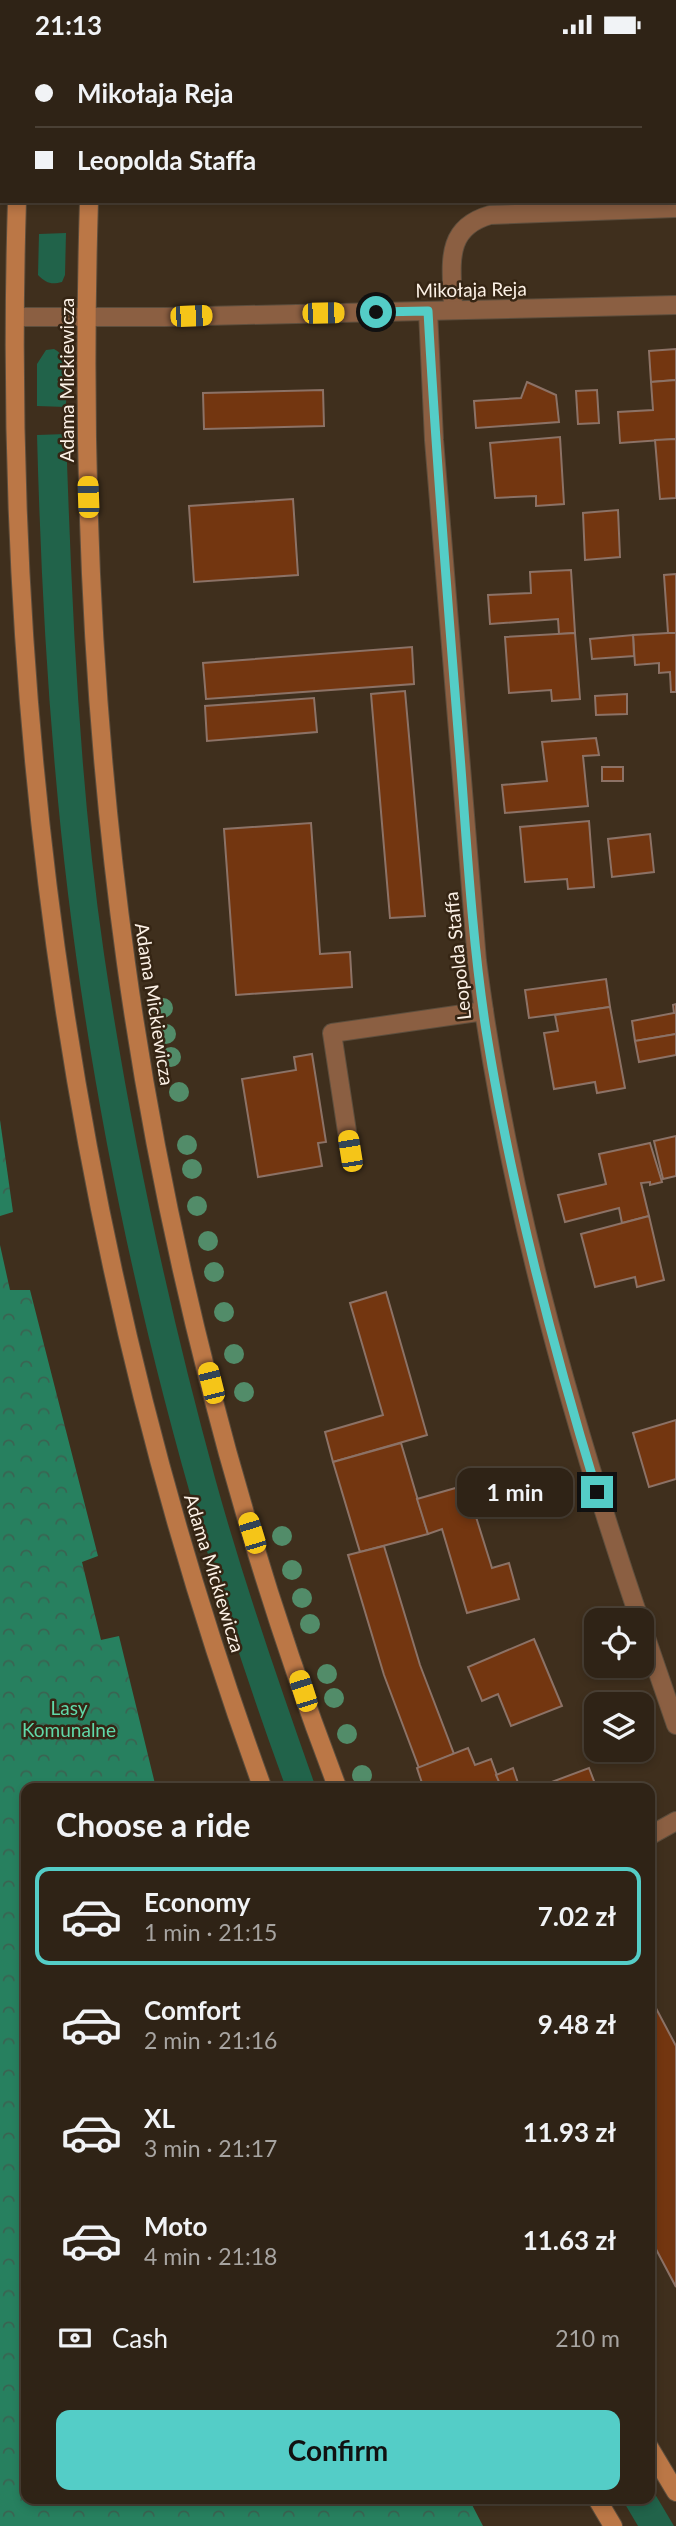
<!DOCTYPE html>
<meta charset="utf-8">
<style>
body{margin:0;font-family:Lato,sans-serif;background:#372b1f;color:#f1f3f6;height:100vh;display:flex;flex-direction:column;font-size:26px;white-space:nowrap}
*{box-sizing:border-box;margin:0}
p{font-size:23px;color:#a7a4a1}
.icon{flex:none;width:38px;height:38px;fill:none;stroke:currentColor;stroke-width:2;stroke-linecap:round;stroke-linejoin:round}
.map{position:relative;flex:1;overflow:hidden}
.side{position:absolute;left:21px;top:1734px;width:634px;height:721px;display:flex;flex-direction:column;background:#2f2316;border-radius:14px;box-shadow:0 4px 10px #0003,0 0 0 2px #4a4035}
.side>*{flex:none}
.banner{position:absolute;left:0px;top:0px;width:677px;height:154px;box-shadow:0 4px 10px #0003,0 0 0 2px #4a4035;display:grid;align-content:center;height:154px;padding:0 35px;background:#2f2316}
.controls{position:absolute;left:584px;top:1559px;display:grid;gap:14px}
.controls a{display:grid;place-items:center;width:70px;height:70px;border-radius:14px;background:#2f2316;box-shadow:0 4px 10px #0003,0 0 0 2px #4a4035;font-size:35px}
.end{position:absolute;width:32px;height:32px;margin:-16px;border:9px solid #54cdc7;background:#111;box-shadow:0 0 0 4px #111}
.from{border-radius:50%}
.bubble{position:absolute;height:49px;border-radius:14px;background:#2f2316;box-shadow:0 4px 10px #0003,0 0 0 2px #4a4035;font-size:23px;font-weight:700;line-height:49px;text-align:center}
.car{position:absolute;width:21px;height:42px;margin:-21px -10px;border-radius:9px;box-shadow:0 0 5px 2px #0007;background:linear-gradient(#f5c518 24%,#345 0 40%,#f5c518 0 76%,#345 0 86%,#f5c518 0)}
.banner b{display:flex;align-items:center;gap:24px;height:66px;font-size:26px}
.banner b+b{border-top:2px solid #4a4035}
.banner i{width:18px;height:18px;background:#f1f3f6}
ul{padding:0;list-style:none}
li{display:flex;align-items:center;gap:21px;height:98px;margin:0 14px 10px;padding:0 21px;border:4px solid transparent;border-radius:14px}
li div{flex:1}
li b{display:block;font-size:26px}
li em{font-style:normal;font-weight:700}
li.selected{border-color:#54cdc7}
li>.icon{width:63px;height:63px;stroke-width:1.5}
h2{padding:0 35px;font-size:32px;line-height:84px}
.pay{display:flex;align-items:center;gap:18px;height:77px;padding:0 35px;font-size:26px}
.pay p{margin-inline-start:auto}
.button{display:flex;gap:14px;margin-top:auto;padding:14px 35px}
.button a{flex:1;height:80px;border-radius:14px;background:#54cdc7;color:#111;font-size:28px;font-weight:700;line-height:80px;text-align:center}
.status{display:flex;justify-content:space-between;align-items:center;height:49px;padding:0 35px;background:#2f2316;direction:ltr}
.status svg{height:19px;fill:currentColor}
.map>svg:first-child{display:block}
.green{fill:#21634a}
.forest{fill:url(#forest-crowns)}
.building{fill:#733610;stroke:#8c7266;stroke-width:2}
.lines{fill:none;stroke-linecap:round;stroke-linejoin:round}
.lane-casing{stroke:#5d4e3d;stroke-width:20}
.street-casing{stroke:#5d4e3d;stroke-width:20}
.secondary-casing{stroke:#5d4e3d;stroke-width:20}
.lane{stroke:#8b5f42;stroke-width:18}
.street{stroke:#8b5f42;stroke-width:18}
.secondary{stroke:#bb7746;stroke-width:18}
.tree{fill:#528c69}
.route{stroke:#54cdc7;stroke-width:9}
.labels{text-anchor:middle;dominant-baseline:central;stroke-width:5;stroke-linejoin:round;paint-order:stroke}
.street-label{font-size:19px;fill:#fcf1e6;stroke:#352514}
.park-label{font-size:19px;fill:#61d8a8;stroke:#352514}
</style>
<div class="status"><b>21:13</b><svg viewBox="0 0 49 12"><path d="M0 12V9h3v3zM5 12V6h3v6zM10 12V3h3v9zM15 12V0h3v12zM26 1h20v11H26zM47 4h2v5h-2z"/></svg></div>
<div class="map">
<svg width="676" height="2477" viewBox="0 0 676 2477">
<defs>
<pattern id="forest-crowns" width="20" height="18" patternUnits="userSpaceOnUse" patternTransform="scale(1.75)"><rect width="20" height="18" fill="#27805f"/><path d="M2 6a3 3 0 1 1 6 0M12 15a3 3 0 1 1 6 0" fill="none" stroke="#3a6452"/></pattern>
</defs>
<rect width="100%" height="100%" fill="#3f2f1d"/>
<g class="green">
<path d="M66,184L65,226L62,233C51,236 46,234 38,226L39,185Z"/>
<path d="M54,300C73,309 66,341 66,358L37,357V315L46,301Z"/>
<path d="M66,385C72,559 79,733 104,905C130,1081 168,1257 215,1429C244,1534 280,1637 316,1739H286C166,1412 85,1067 55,719C45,608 40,497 37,386Z"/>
<polygon points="649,2435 674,2477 638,2477 622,2450 649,2450"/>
</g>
<g class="forest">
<polygon points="381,0 676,0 676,142 676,2"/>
<polygon points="0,1071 13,1163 0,1167"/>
<polygon points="0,1196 10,1241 30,1241 98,1507 82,1513 101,1591 119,1587 156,1739 26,1740 26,2450 469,2450 483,2477 0,2477"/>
</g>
<g class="building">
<polygon points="676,300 676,331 651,333 649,302"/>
<polygon points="676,331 676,390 620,394 618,363 653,361 651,333"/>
<polygon points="527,333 556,346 559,373 476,379 474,352 521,349"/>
<polygon points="323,341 324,377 204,380 203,344"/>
<polygon points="597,341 599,374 578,375 576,342"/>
<polygon points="560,388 564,455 536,457 536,447 495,449 490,394"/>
<polygon points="676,390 676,449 660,450 655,391"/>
<polygon points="293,450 298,526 194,533 189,457"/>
<polygon points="618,461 620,508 585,511 583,464"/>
<polygon points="571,521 575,584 559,585 558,570 490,575 488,546 531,544 530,523"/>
<polygon points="676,525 676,584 668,584 664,526"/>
<polygon points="575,584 580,650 552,652 551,641 509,644 505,588"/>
<polygon points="668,584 676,584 676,643 671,643 670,623 659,624 659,614 635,616 633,586"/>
<polygon points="633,586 634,607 592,610 590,590"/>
<polygon points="412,598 414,635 206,650 203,614"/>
<polygon points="405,642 425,867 390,869 371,645"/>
<polygon points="627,645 627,665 596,666 595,647"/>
<polygon points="314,649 317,683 207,692 205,657"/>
<polygon points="596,689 599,706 583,707 588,757 505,764 502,736 547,732 542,693"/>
<rect x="602" y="718" width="21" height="14"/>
<polygon points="589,772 594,838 568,840 567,830 525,833 520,778"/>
<polygon points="311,774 320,905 350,903 352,938 236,946 224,780"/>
<polygon points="650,785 654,823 612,828 608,790"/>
<polygon points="606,930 610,958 529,969 525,941"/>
<polygon points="676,955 676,985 635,992 632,972 674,964 673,956"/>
<polygon points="610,958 625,1039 597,1044 595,1033 554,1040 544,984 558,982 555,966"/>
<polygon points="676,985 676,1006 639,1013 635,992"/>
<polygon points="312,1005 326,1093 318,1094 322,1117 258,1128 242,1030 296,1021 294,1008"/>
<polygon points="676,1087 676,1127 663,1130 654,1092"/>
<polygon points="650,1094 662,1133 650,1136 650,1133 641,1134 649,1167 622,1174 619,1159 565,1173 558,1146 606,1135 599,1105"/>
<polygon points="649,1167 664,1231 637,1238 635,1228 595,1238 581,1185"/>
<polygon points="386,1243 427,1386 333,1413 325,1383 383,1366 350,1254"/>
<polygon points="676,1371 676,1430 649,1438 633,1384"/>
<polygon points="401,1394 428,1485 360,1503 333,1413"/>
<polygon points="466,1436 492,1519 509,1514 519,1550 467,1564 442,1480 428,1485 417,1450"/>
<polygon points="384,1497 420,1616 454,1705 419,1719 384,1626 348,1506"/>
<polygon points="534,1590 562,1657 511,1677 498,1645 482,1652 468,1618"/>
<polygon points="468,1699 475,1716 491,1710 502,1740 424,1740 417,1719"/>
<polygon points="513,1719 520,1740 502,1740 496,1726"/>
<polygon points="589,1719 597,1740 533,1740"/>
<polygon points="649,1946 676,1997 676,2238 649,2187"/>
</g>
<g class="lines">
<defs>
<g id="lane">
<path d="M453,261C453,220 441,180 490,166L676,159"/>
<polyline points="350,1102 332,984 484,962"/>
<polyline points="649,1787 676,1772"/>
</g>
<g id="street">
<path d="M428,262L434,391L477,912C506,1137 567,1357 640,1572"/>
<polyline points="16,268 165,268 676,256"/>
<polyline points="642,1577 676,1676"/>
</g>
<g id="secondary">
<polyline points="25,2 25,0"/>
<polyline points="95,2 95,0"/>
<path d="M17,152C0,690 78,1233 263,1740"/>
<path d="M89,152C81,407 91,662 126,914C164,1189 238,1480 338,1740"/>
<polyline points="649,2398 676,2443"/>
<polyline points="597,2450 613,2477"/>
</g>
</defs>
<use href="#lane" class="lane-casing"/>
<use href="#street" class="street-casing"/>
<use href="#secondary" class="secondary-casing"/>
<use href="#lane" class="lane"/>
<use href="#street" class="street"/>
<use href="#secondary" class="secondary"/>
</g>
<g class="tree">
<circle cx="163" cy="959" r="10"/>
<circle cx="166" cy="985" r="10"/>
<circle cx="171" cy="1008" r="10"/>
<circle cx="179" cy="1043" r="10"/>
<circle cx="187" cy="1096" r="10"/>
<circle cx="192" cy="1120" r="10"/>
<circle cx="197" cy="1157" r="10"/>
<circle cx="208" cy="1192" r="10"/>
<circle cx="214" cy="1223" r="10"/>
<circle cx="224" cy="1263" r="10"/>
<circle cx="234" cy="1305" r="10"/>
<circle cx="244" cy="1343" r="10"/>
<circle cx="282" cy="1487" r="10"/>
<circle cx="292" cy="1521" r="10"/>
<circle cx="302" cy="1549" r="10"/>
<circle cx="310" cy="1575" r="10"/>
<circle cx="327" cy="1625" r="10"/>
<circle cx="334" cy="1649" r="10"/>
<circle cx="347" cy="1685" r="10"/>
<circle cx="362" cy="1726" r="10"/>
</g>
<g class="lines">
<path class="route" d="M376,263L428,262C436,410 448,558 460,706C467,798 472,890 486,981C511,1138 551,1292 597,1443"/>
</g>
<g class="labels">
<g class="street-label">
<text transform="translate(471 240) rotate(-1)">Mikołaja Reja</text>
<text transform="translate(66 331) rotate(-90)">Adama Mickiewicza</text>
<text transform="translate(457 907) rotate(-96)">Leopolda Staffa</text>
<text transform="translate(155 955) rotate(81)">Adama Mickiewicza</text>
<text transform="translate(215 1524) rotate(73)">Adama Mickiewicza</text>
</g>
<g class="park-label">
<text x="69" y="1658">Lasy<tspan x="69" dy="22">Komunalne</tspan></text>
</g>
</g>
</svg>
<div class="controls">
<a><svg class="icon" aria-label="locate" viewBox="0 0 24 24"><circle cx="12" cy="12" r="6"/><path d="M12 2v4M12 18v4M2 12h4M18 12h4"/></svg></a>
<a><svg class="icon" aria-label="layers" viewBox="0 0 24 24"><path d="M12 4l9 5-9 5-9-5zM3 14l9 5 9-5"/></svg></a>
</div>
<i class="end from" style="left:376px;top:263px"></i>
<i class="end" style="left:597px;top:1443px"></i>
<div class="bubble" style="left:457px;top:1419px;width:116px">1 min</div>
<i class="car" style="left:323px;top:264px;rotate:89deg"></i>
<i class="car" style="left:191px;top:267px;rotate:88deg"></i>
<i class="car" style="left:88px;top:448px;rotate:358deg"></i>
<i class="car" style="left:350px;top:1102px;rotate:351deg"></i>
<i class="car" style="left:211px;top:1334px;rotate:346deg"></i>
<i class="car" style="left:252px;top:1484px;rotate:343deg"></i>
<i class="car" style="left:303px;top:1642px;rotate:342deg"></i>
<div class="banner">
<b><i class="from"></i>Mikołaja Reja</b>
<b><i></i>Leopolda Staffa</b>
</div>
<section class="side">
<h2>Choose a ride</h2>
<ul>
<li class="selected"><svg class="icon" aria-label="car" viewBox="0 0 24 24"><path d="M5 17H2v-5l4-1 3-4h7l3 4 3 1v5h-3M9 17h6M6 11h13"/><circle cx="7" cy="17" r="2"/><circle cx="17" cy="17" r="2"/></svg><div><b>Economy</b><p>1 min · 21:15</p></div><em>7.02 zł</em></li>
<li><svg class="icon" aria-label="car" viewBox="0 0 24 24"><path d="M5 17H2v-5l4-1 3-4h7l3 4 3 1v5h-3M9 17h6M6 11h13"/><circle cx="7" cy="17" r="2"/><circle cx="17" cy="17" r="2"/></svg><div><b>Comfort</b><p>2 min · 21:16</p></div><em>9.48 zł</em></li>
<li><svg class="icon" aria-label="car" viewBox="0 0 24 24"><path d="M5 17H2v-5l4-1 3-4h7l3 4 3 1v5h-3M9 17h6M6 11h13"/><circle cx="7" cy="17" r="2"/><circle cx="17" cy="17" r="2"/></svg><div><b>XL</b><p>3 min · 21:17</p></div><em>11.93 zł</em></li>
<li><svg class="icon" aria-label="car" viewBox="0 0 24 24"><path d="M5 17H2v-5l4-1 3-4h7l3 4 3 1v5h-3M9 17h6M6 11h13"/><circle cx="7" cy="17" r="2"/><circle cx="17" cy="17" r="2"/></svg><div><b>Moto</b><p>4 min · 21:18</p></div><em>11.63 zł</em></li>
</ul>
<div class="pay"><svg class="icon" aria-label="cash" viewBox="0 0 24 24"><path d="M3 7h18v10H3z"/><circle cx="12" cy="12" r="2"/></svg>Cash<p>210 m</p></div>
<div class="button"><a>Confirm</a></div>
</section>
</div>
